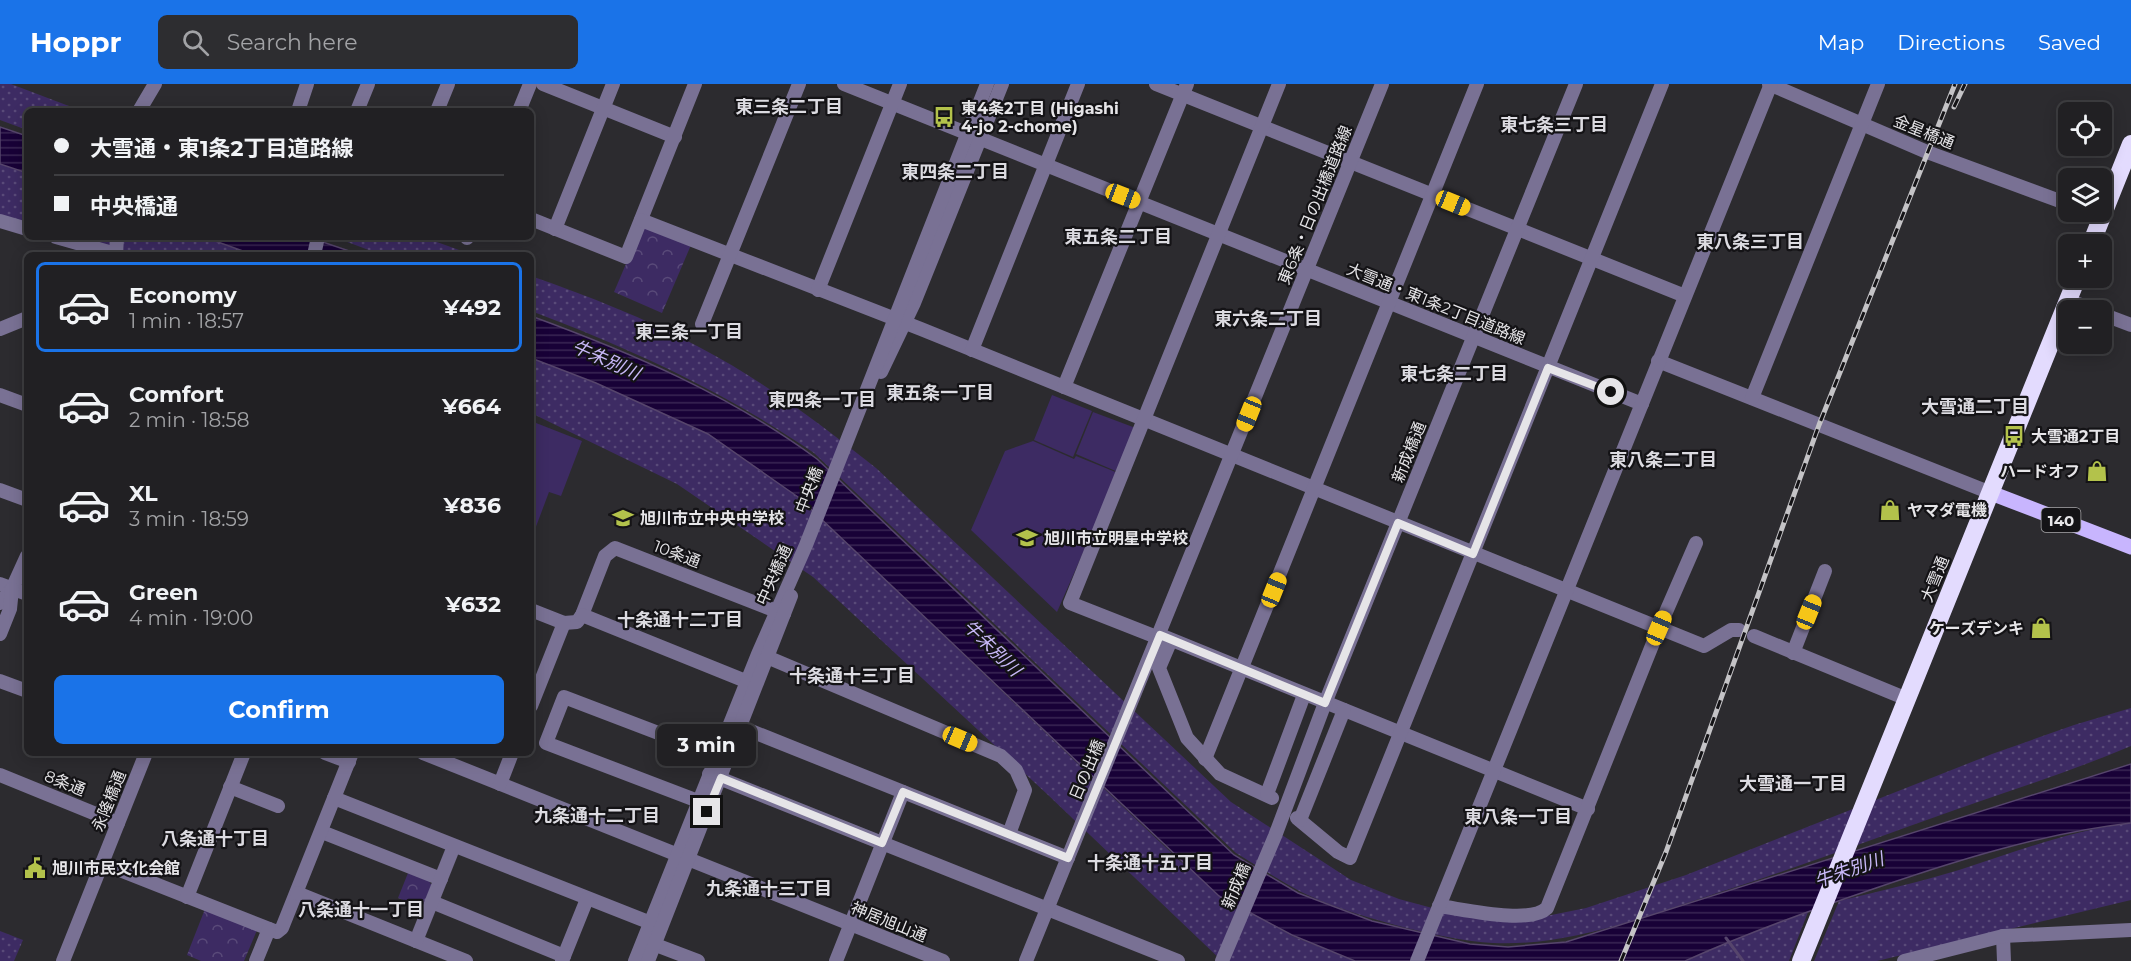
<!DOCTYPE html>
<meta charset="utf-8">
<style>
body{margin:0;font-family:Montserrat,"Noto Sans JP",sans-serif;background:#2d2d30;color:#f1f3f6;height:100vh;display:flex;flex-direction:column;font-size:22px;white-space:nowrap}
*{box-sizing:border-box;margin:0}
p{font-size:20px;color:#a2a3a6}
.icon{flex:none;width:33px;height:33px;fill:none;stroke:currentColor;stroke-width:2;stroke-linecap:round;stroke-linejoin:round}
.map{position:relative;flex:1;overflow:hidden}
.drawer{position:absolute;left:24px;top:168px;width:510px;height:504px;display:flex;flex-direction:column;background:#212023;border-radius:9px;box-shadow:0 3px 15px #0003,0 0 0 2px #3e3e41}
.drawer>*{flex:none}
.banner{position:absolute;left:24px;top:24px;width:510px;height:132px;border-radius:9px;box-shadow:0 3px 15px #0003,0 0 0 2px #3e3e41;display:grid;align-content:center;height:132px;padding:0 30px;background:#212023}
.tools{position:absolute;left:2058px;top:18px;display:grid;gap:12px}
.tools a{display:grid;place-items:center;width:54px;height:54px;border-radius:9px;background:#212023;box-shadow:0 3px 15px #0003,0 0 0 2px #3e3e41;font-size:30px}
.end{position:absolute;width:27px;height:27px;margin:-14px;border:8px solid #e6e5e8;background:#111;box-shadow:0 0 0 3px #111}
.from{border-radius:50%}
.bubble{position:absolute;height:42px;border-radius:9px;background:#212023;box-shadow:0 3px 15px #0003,0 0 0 2px #3e3e41;font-size:20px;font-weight:700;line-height:42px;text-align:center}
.car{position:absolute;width:18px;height:36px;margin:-18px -9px;border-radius:8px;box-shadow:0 0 4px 2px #0007;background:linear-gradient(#f5c518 24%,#345 0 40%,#f5c518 0 76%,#345 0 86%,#f5c518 0)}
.banner b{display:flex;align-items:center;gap:21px;height:57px;font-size:22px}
.banner b+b{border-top:2px solid #3e3e41}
.banner i{width:15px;height:15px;background:#f1f3f6}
ul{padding:10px 0 0;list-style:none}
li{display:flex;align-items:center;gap:18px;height:90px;margin:0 12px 9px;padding:0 18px;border:3px solid transparent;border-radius:9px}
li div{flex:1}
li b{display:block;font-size:22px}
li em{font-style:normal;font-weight:700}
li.active{border-color:#1a73e8}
li>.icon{width:54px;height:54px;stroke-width:1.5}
.primary-button{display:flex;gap:12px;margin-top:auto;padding:12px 30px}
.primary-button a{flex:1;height:69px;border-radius:9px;background:#1a73e8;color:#fff;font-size:24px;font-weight:700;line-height:69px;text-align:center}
header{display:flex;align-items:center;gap:36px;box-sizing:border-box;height:84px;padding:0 30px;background:#1a73e8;color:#fff}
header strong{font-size:28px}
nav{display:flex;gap:33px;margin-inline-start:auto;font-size:21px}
.search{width:420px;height:54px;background:#2d2d30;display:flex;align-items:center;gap:15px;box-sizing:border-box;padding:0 21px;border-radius:9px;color:#a2a3a6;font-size:22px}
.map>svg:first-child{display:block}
.grass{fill:url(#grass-dots)}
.park{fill:url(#park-crowns)}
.garden{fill:#3d2b63}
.water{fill:url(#water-rules);stroke:#56456c;stroke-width:1.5}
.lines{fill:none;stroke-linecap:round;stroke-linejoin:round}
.stream{stroke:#56456c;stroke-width:3}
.minor{stroke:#797194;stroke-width:14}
.major{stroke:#c8b5fe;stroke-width:15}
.highway{stroke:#e3dbfe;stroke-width:18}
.rail-casing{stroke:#c4c3c6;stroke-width:5}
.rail{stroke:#141316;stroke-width:3;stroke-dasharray:9;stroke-linecap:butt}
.route{stroke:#e6e5e8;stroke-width:8}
.labels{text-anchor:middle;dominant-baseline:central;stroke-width:4.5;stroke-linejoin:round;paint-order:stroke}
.shield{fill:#141316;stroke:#a7a6a9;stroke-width:1.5}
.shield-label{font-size:15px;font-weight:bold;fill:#e6e5e8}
.poi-label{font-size:16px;font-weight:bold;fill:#e6e5e8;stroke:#141316;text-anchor:start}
.street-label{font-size:16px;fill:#e6e5e8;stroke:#141316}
.neighbourhood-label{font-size:18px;font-weight:bold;fill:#dcdbe1;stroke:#141316}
.water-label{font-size:18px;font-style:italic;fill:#c8b8f8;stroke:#141316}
</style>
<header>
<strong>Hoppr</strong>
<div class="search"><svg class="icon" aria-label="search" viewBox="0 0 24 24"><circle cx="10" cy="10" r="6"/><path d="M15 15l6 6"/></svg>Search here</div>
<nav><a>Map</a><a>Directions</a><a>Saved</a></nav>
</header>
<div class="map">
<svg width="2131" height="877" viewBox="0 0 2131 877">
<defs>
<pattern id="grass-dots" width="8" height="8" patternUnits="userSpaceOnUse" patternTransform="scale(1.5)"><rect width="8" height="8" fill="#3d2b63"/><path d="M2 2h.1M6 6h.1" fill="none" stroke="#594a79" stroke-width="1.8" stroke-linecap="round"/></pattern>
<pattern id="park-crowns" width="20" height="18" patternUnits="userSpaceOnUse" patternTransform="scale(1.5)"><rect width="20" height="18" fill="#3d2b63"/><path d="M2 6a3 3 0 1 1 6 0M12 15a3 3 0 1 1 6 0" fill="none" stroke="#594a79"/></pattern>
<pattern id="water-rules" width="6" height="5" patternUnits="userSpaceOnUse" patternTransform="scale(1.5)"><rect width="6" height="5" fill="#180137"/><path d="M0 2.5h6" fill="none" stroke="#3a2654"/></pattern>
</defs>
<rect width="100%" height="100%" fill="#2c2b2f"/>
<g class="grass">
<polygon points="0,0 11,0 82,27 27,27 27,46 0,36"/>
<polygon points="0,80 27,89 27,149 0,140"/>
<polygon points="38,153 204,153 254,171 91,171"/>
<polygon points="334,153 423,153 473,171 382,171"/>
<path d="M531,192C588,212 645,234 699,263C762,296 821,340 876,384L1231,718L1351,796L1399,815L1458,831L1522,837L1586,824L1686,791L1992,670L2074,641L2131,624V662C2072,687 2012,706 1952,727C1879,753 1807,780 1733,804C1656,828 1575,863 1493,859C1441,856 1348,831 1301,808C1279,796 1257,782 1236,769L814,369C723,307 634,266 531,227Z"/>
<polygon points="531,274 596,299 708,350 798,413 1181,778 1263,835 1292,852 1355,877 1222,877 1047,710 813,493 677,400 531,329"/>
<path d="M2131,739V816L1877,877H1814L1839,817C1879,807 1920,798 1959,786C2016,768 2070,746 2131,739Z"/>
<polygon points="1808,828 1789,877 1685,877 1715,862"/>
<polygon points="0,847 23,856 14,877 0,877"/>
</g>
<g class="park">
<polygon points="643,140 691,161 662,229 614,208"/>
<polygon points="408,789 429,797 432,802 424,824 398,814"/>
<polygon points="205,825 257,846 244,877 201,877 187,871"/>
</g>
<g class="garden">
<polygon points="1052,311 1092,327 1073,373 1034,356"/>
<polygon points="1093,328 1133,343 1135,347 1118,388 1076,370"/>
<polygon points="531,337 582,357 561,412 549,408 531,456"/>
<polygon points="1033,357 1074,375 1076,372 1118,389 1057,528 971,446 1005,367"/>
</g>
<g class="water">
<polygon points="0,43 27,52 27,89 0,80"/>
<polygon points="204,153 308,153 361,171 254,171"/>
<path d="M531,232C632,269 730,311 817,375L1234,771L1298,809L1372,837L1470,860L1508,863L1566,858L2131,680V739C2044,749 1958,776 1876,804C1811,826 1747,849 1685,877H1355L1292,851L1219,812L798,413L708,350L596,299L531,274Z"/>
</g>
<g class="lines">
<polyline class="stream" points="1726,854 1743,877"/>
<g class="minor">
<polyline points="543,0 675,53"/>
<polyline points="844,0 1642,320"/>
<polyline points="1156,0 1685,212"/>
<polyline points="1769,0 1927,68 2068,120"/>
<polyline points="139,27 155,0"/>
<polyline points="298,27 307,0"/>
<polyline points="357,27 368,0"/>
<polyline points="437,27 448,0"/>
<polyline points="519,27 530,0"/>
<polyline points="2087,128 2101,133"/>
<polyline points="531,135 626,173 695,0"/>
<polyline points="641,136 921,245 1704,562 1731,546 1739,546"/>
<polyline points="0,137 27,145"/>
<polyline points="555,145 613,0"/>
<polyline points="56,153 116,170"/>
<polyline points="467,154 467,153"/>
<polyline points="116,171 117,153"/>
<polyline points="314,171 318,153"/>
<polyline points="818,206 900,0"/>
<polyline points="2068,216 2094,226"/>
<polyline points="2102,230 2131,241"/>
<polyline points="702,240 799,0"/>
<polyline points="0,245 27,234"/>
<polyline points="972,266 1078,0"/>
<polyline points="1658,277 1991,409"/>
<polyline points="881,288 914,219 1002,0"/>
<polyline points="1064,303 1187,0"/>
<polyline points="0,311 27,321"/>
<polyline points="1752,314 1878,0"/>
<polyline points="0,406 27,416"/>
<polyline points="0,500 27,510"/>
<polyline points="0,519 12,505 27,472"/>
<polyline points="531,526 564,539 577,538 582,531 605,472 615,464 784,530"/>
<polyline points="582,531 753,600"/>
<polyline points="0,550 10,525 12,505"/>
<polyline points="1160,551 1588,725"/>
<polyline points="1754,552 1907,615"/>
<polyline points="1159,554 1070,519 1279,0"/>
<polyline points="1171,556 1159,584 1187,654 1220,690 1272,714"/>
<polyline points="1793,569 1825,487"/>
<polyline points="762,571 1001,672 1016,686 1025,706 1009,750"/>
<polyline points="0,597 27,607"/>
<polyline points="531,622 564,539"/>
<polyline points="741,643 1068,774"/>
<polyline points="325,669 349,678"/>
<polyline points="423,669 943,877"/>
<polyline points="1205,675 1477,0"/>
<polyline points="709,690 1178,877"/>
<polyline points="0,691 118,739"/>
<polyline points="500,700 512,669"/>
<polyline points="230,703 278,722"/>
<polyline points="1267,710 1304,611"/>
<polyline points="334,714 656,841"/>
<polyline points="698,717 546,659 564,613 716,671"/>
<polyline points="1297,734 1338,768 1350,774 1662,0"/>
<polyline points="1300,736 1344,626"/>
<polyline points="322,748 441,795"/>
<polyline points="102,779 277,848 282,844 352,669"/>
<polyline points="297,809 466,877"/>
<polyline points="187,813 244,669"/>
<polyline points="432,818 564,872"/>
<path d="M1439,822C1463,825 1530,841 1547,824L1659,544L1696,459"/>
<polyline points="2003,852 2004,877"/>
<polyline points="416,857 454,762"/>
<polyline points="648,858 698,877"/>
<polyline points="63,877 146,669"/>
<polyline points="256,877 269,845"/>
<polyline points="562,877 587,815"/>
<polyline points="635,877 758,570 806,461 987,0"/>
<polyline points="648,877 791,512"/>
<polyline points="836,877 903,708"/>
<polyline points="1026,877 1382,0"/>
<polyline points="1222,877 1275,752 1325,619 1576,0"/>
<polyline points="1417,877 1771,0"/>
<polyline points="1904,877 2003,852 2131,846"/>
</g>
<polyline class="major" points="1991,409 2131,463"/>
<g class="highway">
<polyline points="2091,160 2131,60"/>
<polyline points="1801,877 2077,194"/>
</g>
<defs>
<g id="rail">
<polyline points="1954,23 1965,0"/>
<polyline points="1621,877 1666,768 1819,341 1955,0"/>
</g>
</defs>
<use href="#rail" class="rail-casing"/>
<use href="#rail" class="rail"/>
</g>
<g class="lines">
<polyline class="route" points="707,728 721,694 882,759 903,708 1068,774 1160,551 1325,619 1398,439 1473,470 1548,284 1611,308"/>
</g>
<defs>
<symbol id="bus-bare" viewBox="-9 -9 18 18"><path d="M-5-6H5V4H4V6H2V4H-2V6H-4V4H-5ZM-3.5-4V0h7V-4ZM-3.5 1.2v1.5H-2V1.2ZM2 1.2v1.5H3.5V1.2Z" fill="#b3c24b" stroke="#141316" stroke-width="2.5" paint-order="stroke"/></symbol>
<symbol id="shop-bare" viewBox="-9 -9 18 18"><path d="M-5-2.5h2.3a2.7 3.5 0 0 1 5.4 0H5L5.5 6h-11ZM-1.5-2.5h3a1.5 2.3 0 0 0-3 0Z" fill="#b3c24b" stroke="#141316" stroke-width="2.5" paint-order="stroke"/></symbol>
<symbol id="school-bare" viewBox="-9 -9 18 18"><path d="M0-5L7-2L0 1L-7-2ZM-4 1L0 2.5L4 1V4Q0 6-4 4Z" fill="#b3c24b" stroke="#141316" stroke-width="2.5" paint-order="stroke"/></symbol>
<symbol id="civic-bare" viewBox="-9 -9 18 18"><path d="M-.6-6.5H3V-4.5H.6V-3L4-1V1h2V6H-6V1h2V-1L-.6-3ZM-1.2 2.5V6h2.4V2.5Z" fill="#b3c24b" stroke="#141316" stroke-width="2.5" paint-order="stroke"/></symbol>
</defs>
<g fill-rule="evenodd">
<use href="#bus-bare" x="929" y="18" width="30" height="30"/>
<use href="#bus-bare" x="1999" y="337" width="30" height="30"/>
<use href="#shop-bare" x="2082" y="372" width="30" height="30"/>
<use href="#shop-bare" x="1875" y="411" width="30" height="30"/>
<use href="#school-bare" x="608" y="419" width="30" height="30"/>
<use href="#school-bare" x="1012" y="439" width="30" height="30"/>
<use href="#shop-bare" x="2026" y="529" width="30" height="30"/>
<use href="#civic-bare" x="20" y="769" width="30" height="30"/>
</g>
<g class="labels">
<rect class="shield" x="2041.5" y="424" width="39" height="24" rx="4.5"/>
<g class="shield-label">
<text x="2061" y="436">140</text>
</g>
<g class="poi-label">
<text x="961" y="24">東4条2丁目 (Higashi<tspan x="961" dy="18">4-jo 2-chome)</tspan></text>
<text x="2031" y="352">大雪通2丁目</text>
<text x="2080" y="387" text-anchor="end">ハードオフ</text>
<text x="1907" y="426">ヤマダ電機</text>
<text x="640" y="434">旭川市立中央中学校</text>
<text x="1044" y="454">旭川市立明星中学校</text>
<text x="2024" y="544" text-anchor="end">ケーズデンキ</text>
<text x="52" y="784">旭川市民文化会館</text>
</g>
<g class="street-label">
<text transform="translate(1924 48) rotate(22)">金星橋通</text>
<text transform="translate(1315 121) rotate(-68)">東6条・日の出橋道路線</text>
<text transform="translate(1436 220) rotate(22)">大雪通・東1条2丁目道路線</text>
<text transform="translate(1409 368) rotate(-68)">新成橋通</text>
<text transform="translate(809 406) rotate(-69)">中央橋</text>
<text transform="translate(677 470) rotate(21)">10条通</text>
<text transform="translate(774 491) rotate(-66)">中央橋通</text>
<text transform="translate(1935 495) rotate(-68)">大雪通</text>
<text transform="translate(1087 686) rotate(-67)">日の出橋</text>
<text transform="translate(65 699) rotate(22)">8条通</text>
<text transform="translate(109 717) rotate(-68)">永隆橋通</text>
<text transform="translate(1236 802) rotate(-67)">新成橋</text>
<text transform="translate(889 838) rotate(22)">神居旭山通</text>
</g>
<g class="neighbourhood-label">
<text x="789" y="23">東三条二丁目</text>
<text x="1554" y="41">東七条三丁目</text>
<text x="955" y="88">東四条二丁目</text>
<text x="1118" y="153">東五条二丁目</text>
<text x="1750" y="158">東八条三丁目</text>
<text x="1268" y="235">東六条二丁目</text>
<text x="689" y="248">東三条一丁目</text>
<text x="1454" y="290">東七条二丁目</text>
<text x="940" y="309">東五条一丁目</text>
<text x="822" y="316">東四条一丁目</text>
<text x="1975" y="323">大雪通二丁目</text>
<text x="1663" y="376">東八条二丁目</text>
<text x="680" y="536">十条通十二丁目</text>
<text x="852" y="592">十条通十三丁目</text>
<text x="1793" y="700">大雪通一丁目</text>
<text x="597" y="732">九条通十二丁目</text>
<text x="1518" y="733">東八条一丁目</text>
<text x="215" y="755">八条通十丁目</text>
<text x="1150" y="779">十条通十五丁目</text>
<text x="769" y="805">九条通十三丁目</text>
<text x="361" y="826">八条通十一丁目</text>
</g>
<g class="water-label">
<text transform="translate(606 276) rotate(24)">牛朱別川</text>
<text transform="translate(992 564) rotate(44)">牛朱別川</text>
<text transform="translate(1849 786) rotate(-19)">牛朱別川</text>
</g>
</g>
</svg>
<div class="tools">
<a><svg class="icon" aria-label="locate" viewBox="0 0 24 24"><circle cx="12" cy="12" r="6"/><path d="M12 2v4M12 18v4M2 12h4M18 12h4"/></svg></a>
<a><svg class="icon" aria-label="layers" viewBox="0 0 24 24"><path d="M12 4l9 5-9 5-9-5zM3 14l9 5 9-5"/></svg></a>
<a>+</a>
<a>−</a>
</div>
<i class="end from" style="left:1611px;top:308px"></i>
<i class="end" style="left:707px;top:728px"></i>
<div class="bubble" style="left:657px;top:640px;width:99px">3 min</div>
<i class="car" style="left:1123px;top:112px;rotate:111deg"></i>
<i class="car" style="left:1453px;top:119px;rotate:112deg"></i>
<i class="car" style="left:1249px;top:330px;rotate:202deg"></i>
<i class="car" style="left:1274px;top:506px;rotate:22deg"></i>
<i class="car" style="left:1809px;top:528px;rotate:22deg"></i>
<i class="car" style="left:1659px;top:544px;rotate:23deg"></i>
<i class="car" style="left:960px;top:655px;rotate:113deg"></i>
<div class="banner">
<b><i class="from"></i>大雪通・東1条2丁目道路線</b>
<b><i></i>中央橋通</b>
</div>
<section class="drawer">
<ul>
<li class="active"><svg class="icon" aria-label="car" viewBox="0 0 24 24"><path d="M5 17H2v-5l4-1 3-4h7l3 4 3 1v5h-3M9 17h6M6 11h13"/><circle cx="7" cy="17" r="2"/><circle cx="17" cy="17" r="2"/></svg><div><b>Economy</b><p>1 min · 18:57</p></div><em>¥492</em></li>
<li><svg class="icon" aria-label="car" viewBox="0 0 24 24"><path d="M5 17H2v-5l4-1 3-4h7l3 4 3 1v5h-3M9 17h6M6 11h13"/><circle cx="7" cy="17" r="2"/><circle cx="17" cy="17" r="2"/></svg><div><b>Comfort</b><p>2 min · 18:58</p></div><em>¥664</em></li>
<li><svg class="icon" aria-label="car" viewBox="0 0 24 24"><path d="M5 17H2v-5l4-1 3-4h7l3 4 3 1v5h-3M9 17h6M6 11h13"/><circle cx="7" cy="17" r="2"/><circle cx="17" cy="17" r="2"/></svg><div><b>XL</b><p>3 min · 18:59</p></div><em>¥836</em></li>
<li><svg class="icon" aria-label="car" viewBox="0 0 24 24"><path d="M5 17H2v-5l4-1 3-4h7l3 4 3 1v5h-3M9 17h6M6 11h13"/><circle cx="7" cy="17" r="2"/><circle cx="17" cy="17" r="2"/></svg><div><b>Green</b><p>4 min · 19:00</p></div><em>¥632</em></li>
</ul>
<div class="primary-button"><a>Confirm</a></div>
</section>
</div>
